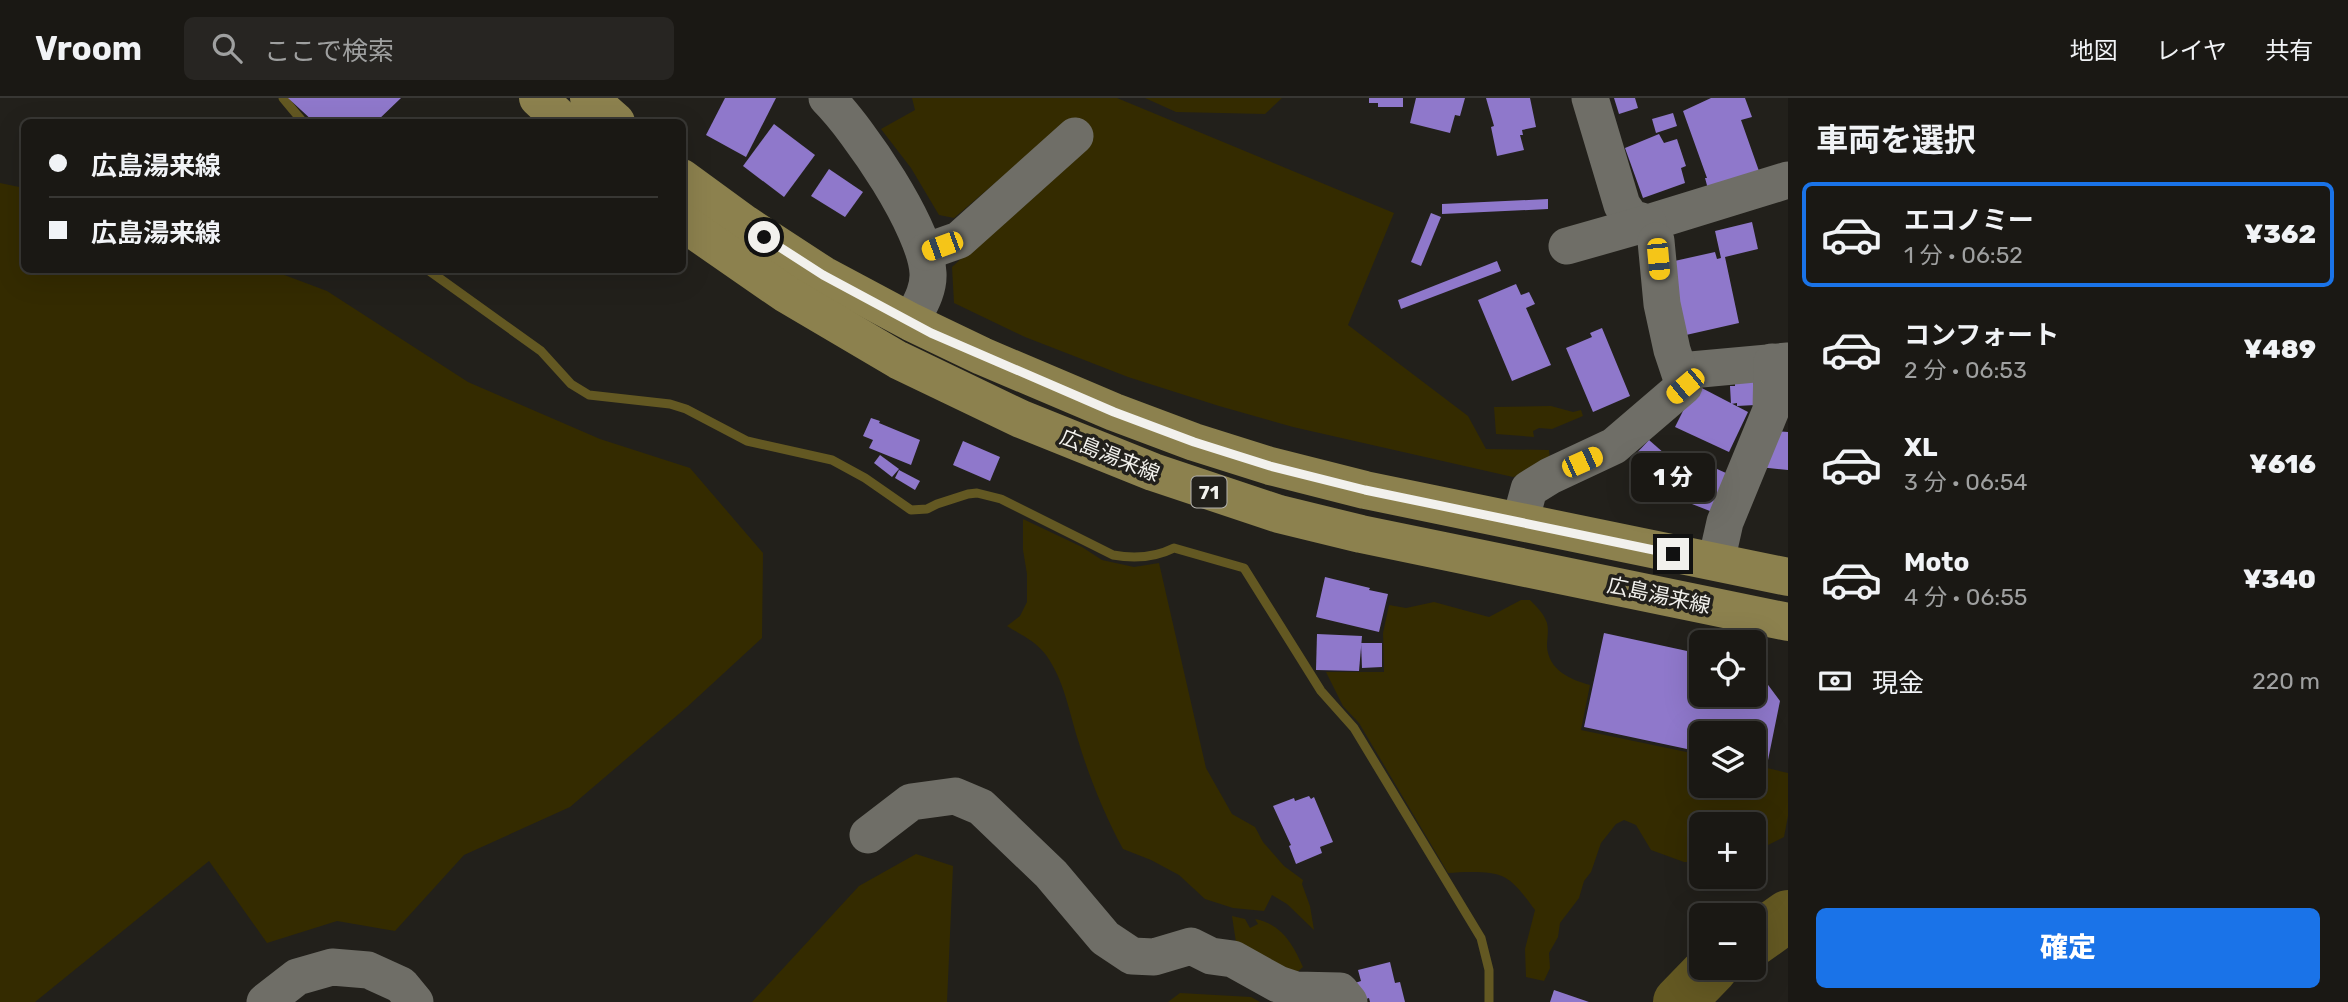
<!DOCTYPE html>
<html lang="ja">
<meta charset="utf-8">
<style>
body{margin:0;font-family:Rubik,"Noto Sans JP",sans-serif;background:#272522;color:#f1f3f6;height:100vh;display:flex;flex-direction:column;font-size:26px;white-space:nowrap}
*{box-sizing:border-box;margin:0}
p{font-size:23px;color:#9fa0a0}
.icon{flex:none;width:38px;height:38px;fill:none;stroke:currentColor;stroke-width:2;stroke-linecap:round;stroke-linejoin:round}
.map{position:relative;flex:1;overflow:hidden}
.sheet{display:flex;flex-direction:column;background:#1a1814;width:560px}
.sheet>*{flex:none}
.guide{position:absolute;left:21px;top:21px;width:665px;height:154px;border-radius:10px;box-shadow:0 7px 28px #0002,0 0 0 2px #383734;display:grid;align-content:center;height:154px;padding:0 28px;background:#1a1814}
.controls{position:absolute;left:1689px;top:532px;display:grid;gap:14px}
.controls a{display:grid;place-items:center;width:77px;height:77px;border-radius:10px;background:#1a1814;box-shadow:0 7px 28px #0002,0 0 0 2px #383734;font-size:35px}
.end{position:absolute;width:32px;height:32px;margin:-16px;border:9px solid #f2f1ed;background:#111;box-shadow:0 0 0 4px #111}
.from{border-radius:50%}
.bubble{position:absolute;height:49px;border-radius:10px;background:#1a1814;box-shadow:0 7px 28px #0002,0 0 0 2px #383734;font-size:23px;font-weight:800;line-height:49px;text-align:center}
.car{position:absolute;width:21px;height:42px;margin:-21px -10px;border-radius:9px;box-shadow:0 0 5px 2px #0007;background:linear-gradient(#f5c518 24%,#345 0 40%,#f5c518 0 76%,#345 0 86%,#f5c518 0)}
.guide b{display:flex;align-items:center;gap:24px;height:66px;font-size:26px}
.guide b+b{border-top:2px solid #383734}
.guide i{width:18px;height:18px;background:#f1f3f6}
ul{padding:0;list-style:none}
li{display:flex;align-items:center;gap:21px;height:105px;margin:0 14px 10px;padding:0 14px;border:4px solid transparent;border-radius:10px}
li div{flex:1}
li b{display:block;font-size:26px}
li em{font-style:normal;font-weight:800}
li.on{border-color:#1a73e8}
li>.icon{width:63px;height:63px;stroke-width:1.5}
h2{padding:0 28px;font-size:32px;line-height:84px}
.pay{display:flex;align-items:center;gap:18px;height:77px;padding:0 28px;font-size:26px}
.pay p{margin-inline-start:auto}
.primary-button{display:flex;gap:14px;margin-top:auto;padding:14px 28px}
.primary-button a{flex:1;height:80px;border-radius:10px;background:#1a73e8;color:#fff;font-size:28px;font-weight:800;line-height:80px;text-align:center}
header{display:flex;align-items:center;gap:42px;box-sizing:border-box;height:98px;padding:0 35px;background:#1a1814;border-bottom:2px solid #383734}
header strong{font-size:33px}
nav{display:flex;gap:38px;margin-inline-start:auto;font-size:24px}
.search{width:490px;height:63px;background:#272522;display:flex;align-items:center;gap:18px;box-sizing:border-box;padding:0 24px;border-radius:10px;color:#9fa0a0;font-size:26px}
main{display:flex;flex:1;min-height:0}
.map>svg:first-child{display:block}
.green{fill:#342b00}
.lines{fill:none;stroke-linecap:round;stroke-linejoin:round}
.stream{stroke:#635822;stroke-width:9}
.river{stroke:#635822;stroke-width:52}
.building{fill:#8f78cb}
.minor{stroke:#6f6e67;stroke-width:37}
.major{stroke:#8c814e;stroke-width:38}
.route{stroke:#f2f1ed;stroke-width:9}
.labels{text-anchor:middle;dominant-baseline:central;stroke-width:7;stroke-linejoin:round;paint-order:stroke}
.shield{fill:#22201b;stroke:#b4b2ae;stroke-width:2}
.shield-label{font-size:19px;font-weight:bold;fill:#f2f1ed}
.street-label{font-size:21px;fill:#f2f1ed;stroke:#22201b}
</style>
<header>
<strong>Vroom</strong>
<div class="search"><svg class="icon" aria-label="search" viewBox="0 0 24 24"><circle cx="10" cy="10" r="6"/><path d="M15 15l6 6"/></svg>ここで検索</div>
<nav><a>地図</a><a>レイヤ</a><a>共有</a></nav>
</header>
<main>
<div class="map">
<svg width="1788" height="904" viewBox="0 0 1788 904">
<rect width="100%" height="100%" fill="#22201b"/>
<g class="green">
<polygon points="912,0 1117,0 1394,115 1348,227 1468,318 1486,351 1549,352 1551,370 1513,379 1293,329 1219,308 1128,279 1025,239 954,205 952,169 1088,44 1068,23 954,120 939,117 911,70 881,31 915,12"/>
<polygon points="1145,0 1282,0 1265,16 1176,14"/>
<polygon points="0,85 24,90 24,172 271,172 327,193 468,284 600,341 690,370 763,455 762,540 687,609 570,709 464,757 395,833 337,823 267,845 209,763 35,904 0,904"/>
<polygon points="1551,308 1573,314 1581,312 1583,318 1552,331 1539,330 1533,333 1534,339 1496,336 1494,309"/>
<path d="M1023,421L1082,449L1102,462L1134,469L1159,465L1206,670L1232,716L1255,729L1263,744L1284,768L1303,782L1302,786L1310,808L1314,832L1287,806L1272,797L1264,813L1233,810L1205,801L1179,777L1151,762L1123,751C1105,718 1089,679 1078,642C1069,613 1064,582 1046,557C1036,543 1021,537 1007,528L1020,518L1027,504V476L1023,452Z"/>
<path d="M1521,502H1530C1537,509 1544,516 1547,525C1549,532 1547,541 1547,548C1548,572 1571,582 1590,587L1581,632L1701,657V688H1754V667L1788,675V718L1784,739L1754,754V726H1701V764H1684L1651,752L1636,727L1624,722L1616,726L1601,745L1591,774L1584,783L1579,800L1560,825L1558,839L1549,855L1550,870L1544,883L1526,879L1525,851L1535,812C1527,802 1517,786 1504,779C1491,772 1463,774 1448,775L1359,625L1343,608L1326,574H1384L1383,535L1389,507L1406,510L1434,504L1489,519Z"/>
<polygon points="916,756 953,768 947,904 752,904 859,788"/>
<path d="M1232,818L1245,821L1250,830L1258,826L1255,821C1282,826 1293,847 1303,869L1294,877L1237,851Z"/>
<polygon points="1180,895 1251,899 1260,904 1168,904"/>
</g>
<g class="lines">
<g class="stream">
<polyline points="283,0 303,24"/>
<path d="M428,172L541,253L571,286L589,297L670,306L686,311L747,343L832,362L865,380L911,412L927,411L937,406L968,396L977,395L1001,401L1113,457C1135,461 1154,460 1174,450L1244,470L1321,593L1354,630L1481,840L1489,872V904"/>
</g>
<g class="river">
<polyline points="1754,842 1788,818"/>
<polyline points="1679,904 1712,870"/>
</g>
</g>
<g class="building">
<polygon points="288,0 401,0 376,24 334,24 331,21 327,24 314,24"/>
<polygon points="725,0 776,0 746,59 706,37"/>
<polygon points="1369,0 1403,0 1403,9 1378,9 1378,5 1369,5"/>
<polygon points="1416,0 1465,0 1460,18 1455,17 1450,35 1410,25"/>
<polygon points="1486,0 1530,0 1536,29 1522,32 1523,37 1520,37 1524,52 1497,58 1491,29 1494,28"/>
<polygon points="1614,0 1635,0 1638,10 1619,16"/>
<polygon points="1711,0 1745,0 1752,19 1741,22 1759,73 1708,91 1705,80 1707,80 1683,13"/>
<polygon points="1673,15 1677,28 1656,35 1652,21"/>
<polygon points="774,26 815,57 784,99 743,68"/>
<polygon points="1659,36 1664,45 1677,41 1686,68 1681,70 1685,85 1643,100 1625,50"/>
<polygon points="829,71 863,94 845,119 811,98"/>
<polygon points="1548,101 1548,111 1442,116 1442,106"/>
<polygon points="1431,115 1441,119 1421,168 1411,164"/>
<polygon points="1752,124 1758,151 1725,159 1739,225 1686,237 1670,164 1715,154 1717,161 1721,160 1715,133"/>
<polygon points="1497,163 1501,173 1401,211 1398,202"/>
<polygon points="1516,186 1521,197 1529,194 1535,206 1526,210 1551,267 1512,283 1478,202"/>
<polygon points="1602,230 1630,298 1593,314 1566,250 1592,239 1590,235"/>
<polygon points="1753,281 1755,307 1737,308 1737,305 1731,306 1730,288 1735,288 1735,282"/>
<polygon points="1696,287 1748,314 1729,354 1675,329"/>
<polygon points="871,320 880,323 879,325 920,342 911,367 869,350 873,342 863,338"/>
<polygon points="1774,333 1788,334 1788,372 1759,369"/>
<polygon points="1649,342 1665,356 1648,374 1633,359"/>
<polygon points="963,343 1000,359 990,383 953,367"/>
<polygon points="880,357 899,371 892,379 874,365"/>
<polygon points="1679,359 1707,370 1708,367 1726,375 1715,415 1692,406 1694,402 1666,390"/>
<polygon points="899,372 920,383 915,392 895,380"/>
<polygon points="1325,479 1370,490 1369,492 1388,496 1379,534 1316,519"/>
<polygon points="1604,535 1701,556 1701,597 1754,597 1754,568 1780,603 1767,667 1754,665 1754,635 1701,635 1701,654 1584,629"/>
<polygon points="1317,536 1362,538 1359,573 1316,572"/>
<polygon points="1361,545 1382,545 1382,569 1362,570"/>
<polygon points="1309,698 1311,701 1314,699 1333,744 1320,749 1322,755 1296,766 1289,748 1291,747 1273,708 1294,700 1295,703"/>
<polygon points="1390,864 1395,885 1400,884 1405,904 1370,904 1369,900 1363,902 1355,885 1361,883 1358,872"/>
<polygon points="1554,892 1589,904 1550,904"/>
</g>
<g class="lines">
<g class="minor">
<path d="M827,0C859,32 926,130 928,175C929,193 919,208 911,224"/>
<polyline points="1590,0 1622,107 1631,120 1648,125 1788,82"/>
<polyline points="1567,148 1648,125"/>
<polyline points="925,154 959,142 1075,38"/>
<polyline points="1680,273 1788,263"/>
<polyline points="1520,424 1529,391 1550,378 1614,348 1684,288 1672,252 1662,206 1656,143"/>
<polyline points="1716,464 1725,424 1771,312 1772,264"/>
<polyline points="868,737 911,704 955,698 981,709 1051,776 1105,840 1132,858 1154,859 1191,848 1211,858 1233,861 1278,886 1296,892 1340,893 1349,904"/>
<polyline points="265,904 297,879 332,869 368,872 401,887 415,904"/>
</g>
<g class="major">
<polyline points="538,0 564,24"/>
<polyline points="589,0 616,24"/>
<polyline points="682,80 745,126 823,177 911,224 982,258 1114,314 1194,344 1270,368 1365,392 1788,479"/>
<polyline points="682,124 786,196 898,262 1021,321 1153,374 1279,416 1361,436 1788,524"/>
</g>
</g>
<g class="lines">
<polyline class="route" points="764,139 823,177 931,235 1114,314 1194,344 1270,368 1365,392 1673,456"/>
</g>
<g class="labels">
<rect class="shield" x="1191.5" y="378.5" width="35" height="31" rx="5"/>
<g class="shield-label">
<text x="1209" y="394">71</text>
</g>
<g class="street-label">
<text transform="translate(1110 357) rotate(22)">広島湯来線</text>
<text transform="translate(1659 497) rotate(12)">広島湯来線</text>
</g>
</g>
</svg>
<div class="controls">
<a><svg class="icon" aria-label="locate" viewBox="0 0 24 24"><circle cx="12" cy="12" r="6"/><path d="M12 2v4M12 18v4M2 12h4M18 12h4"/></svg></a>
<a><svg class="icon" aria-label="layers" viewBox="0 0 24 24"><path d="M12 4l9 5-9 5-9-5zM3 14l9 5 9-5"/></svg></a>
<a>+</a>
<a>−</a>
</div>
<i class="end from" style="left:764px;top:139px"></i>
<i class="end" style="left:1673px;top:456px"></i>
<div class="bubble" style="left:1631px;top:355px;width:84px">1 分</div>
<i class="car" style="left:942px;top:148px;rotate:250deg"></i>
<i class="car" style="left:1658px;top:161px;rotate:175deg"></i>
<i class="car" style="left:1685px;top:288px;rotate:230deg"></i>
<i class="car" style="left:1582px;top:364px;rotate:66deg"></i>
<div class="guide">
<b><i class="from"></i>広島湯来線</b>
<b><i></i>広島湯来線</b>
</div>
</div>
<section class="sheet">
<h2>車両を選択</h2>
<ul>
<li class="on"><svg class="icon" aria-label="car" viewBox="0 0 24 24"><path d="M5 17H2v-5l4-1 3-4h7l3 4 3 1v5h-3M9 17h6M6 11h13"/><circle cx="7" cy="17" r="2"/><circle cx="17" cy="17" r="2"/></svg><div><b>エコノミー</b><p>1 分 · 06:52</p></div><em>¥362</em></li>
<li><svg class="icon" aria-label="car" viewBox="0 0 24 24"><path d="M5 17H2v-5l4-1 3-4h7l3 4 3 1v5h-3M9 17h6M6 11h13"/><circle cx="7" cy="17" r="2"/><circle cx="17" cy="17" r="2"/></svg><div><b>コンフォート</b><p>2 分 · 06:53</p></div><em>¥489</em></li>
<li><svg class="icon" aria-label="car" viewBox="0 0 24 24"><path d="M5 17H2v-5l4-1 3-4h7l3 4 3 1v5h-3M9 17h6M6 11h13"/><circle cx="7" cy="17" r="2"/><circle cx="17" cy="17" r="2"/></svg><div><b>XL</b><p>3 分 · 06:54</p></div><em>¥616</em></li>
<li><svg class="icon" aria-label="car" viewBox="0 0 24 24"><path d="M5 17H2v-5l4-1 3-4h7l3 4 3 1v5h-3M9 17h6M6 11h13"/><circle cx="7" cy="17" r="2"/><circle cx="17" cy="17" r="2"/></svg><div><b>Moto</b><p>4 分 · 06:55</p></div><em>¥340</em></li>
</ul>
<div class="pay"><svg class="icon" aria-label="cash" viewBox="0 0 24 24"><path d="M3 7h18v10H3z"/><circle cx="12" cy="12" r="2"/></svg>現金<p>220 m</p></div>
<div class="primary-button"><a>確定</a></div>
</section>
</main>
